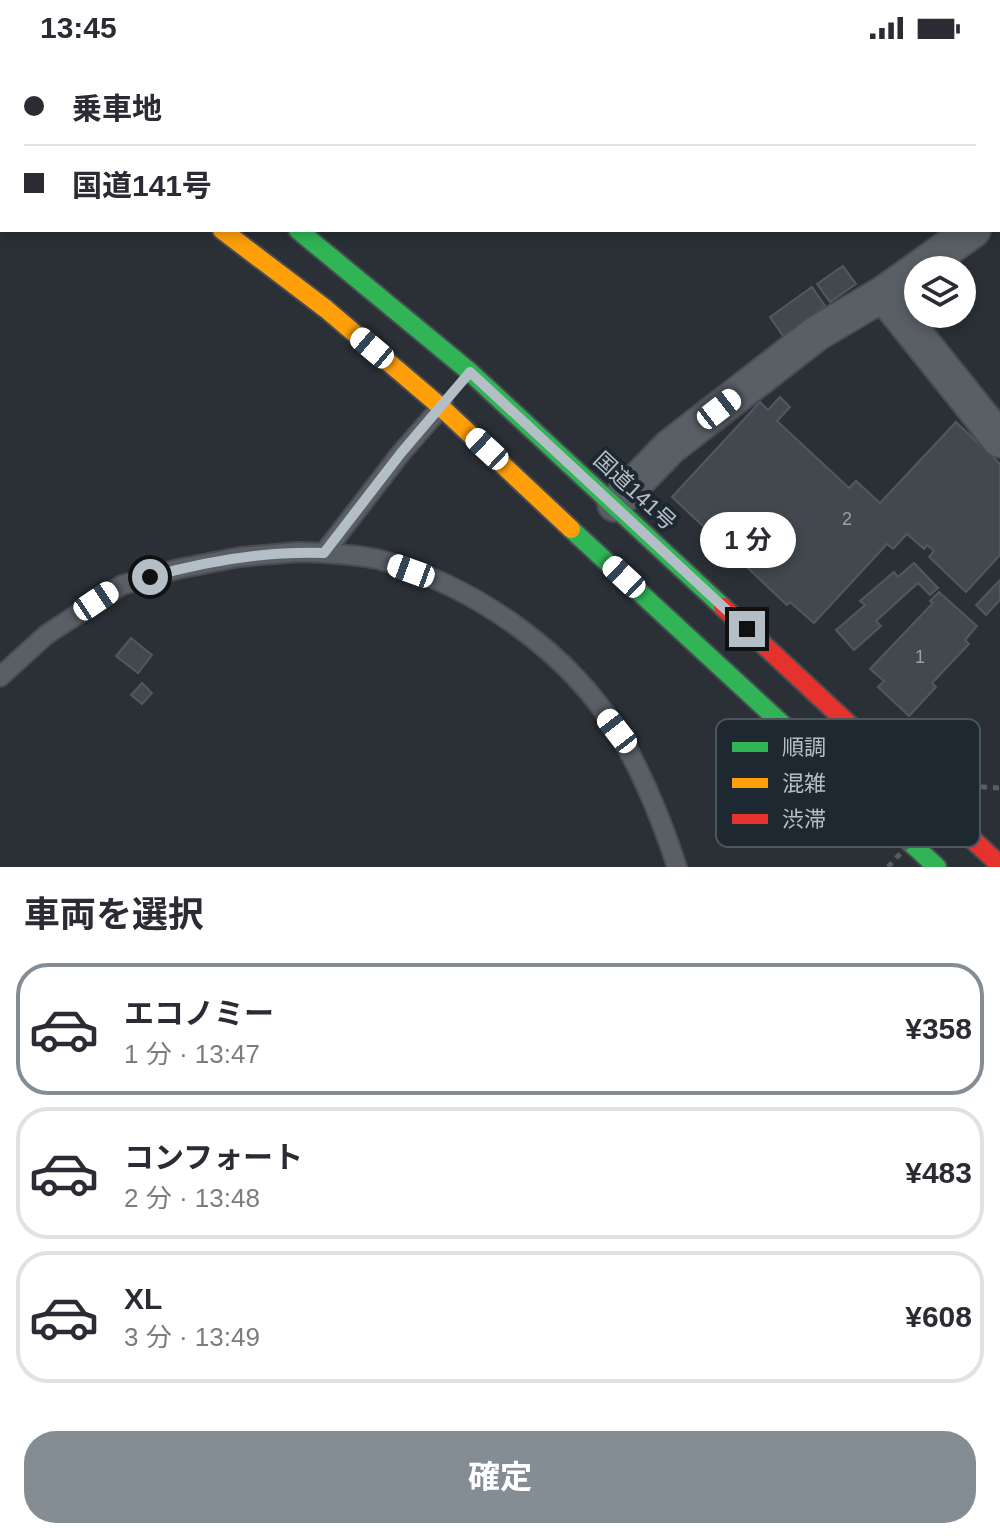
<!DOCTYPE html>
<html lang="ja">
<meta charset="utf-8">
<style>
body{margin:0;font-family:Helvetica,"Noto Sans JP",sans-serif;background:#f7f7f7;color:#2b2b33;height:100vh;display:flex;flex-direction:column;font-size:30px;white-space:nowrap}
*{box-sizing:border-box;margin:0}
p{font-size:26px;color:#7c7c81}
.icon{flex:none;width:44px;height:44px;fill:none;stroke:currentColor;stroke-width:2;stroke-linecap:round;stroke-linejoin:round}
.map{position:relative;height:811px;overflow:hidden}
.side{display:flex;flex-direction:column;background:#fff;flex:1}
.side>*{flex:none}
.hud{position:absolute;left:0px;top:0px;width:1000px;height:176px;box-shadow:0 4px 12px #0003;display:grid;align-content:center;height:176px;padding:0 24px;background:#fff}
.fabs{position:absolute;left:904px;top:200px;display:grid;gap:16px}
.fabs a{display:grid;place-items:center;width:72px;height:72px;border-radius:50%;background:#fff;box-shadow:0 4px 12px #0003;font-size:40px}
.end{position:absolute;width:36px;height:36px;margin:-18px;border:10px solid #b4bec7;background:#111;box-shadow:0 0 0 4px #111}
.from{border-radius:50%}
.bubble{position:absolute;height:56px;border-radius:28px;background:#fff;box-shadow:0 4px 12px #0003;font-size:26px;font-weight:700;line-height:56px;text-align:center}
.car{position:absolute;width:24px;height:48px;margin:-24px -12px;border-radius:10px;box-shadow:0 0 6px 2px #0007;background:linear-gradient(#fff 24%,#345 0 40%,#fff 0 76%,#345 0 86%,#fff 0)}
.hud b{display:flex;align-items:center;gap:28px;height:76px;font-size:30px}
.hud b+b{border-top:2px solid #e1e1e2}
.hud i{width:20px;height:20px;background:#2b2b33}
ul{padding:0;list-style:none}
li{display:flex;align-items:center;gap:24px;height:132px;margin:0 16px 12px;padding:0 8px;border:4px solid #e1e1e2;border-radius:32px}
li div{flex:1}
li b{display:block;font-size:30px}
li em{font-style:normal;font-weight:700}
li.on{border-color:#848c94}
li>.icon{width:72px;height:72px;stroke-width:1.5}
h2{padding:0 24px;font-size:36px;line-height:96px}
.primary-button{display:flex;gap:16px;margin-top:auto;padding:16px 24px}
.primary-button a{flex:1;height:92px;border-radius:32px;background:#848c94;color:#fff;font-size:32px;font-weight:700;line-height:92px;text-align:center}
.status{display:flex;justify-content:space-between;align-items:center;height:56px;padding:0 40px;background:#fff;direction:ltr}
.status svg{height:22px;fill:currentColor}
.map>svg:first-child{display:block}
.building{fill:#42484d;stroke:#52585e;stroke-width:2}
.lines{fill:none;stroke-linecap:round;stroke-linejoin:round}
.lane-casing{stroke:#484c51;stroke-width:22}
.street-casing{stroke:#484c51;stroke-width:38}
.fast-casing{stroke:#474c52;stroke-width:22}
.slow-casing{stroke:#474c52;stroke-width:22}
.jam-casing{stroke:#474c52;stroke-width:22}
.path{stroke:#575e62;stroke-width:5;stroke-dasharray:6 6;stroke-linecap:butt}
.lane{stroke:#595f65;stroke-width:18}
.street{stroke:#595f65;stroke-width:34}
.fast{stroke:#30b455;stroke-width:18}
.slow{stroke:#ff9f0a;stroke-width:18}
.jam{stroke:#e5322d;stroke-width:18}
.path-bridge{stroke:#575e62;stroke-width:5;stroke-dasharray:6 6;stroke-linecap:butt}
.route{stroke:#b4bec7;stroke-width:10}
.labels{text-anchor:middle;dominant-baseline:central;stroke-width:8;stroke-linejoin:round;paint-order:stroke}
.number-label{font-size:18px;fill:#98a0a8}
.street-label{font-size:22px;fill:#b4bec7;stroke:#1d2831}
.key{fill:#1d2831;stroke:#4a555e;stroke-width:2}
.key-label{font-size:22px;fill:#b4bec7}
</style>
<div class="status"><b>13:45</b><svg viewBox="0 0 49 12"><path d="M0 12V9h3v3zM5 12V6h3v6zM10 12V3h3v9zM15 12V0h3v12zM26 1h20v11H26zM47 4h2v5h-2z"/></svg></div>
<div class="map">
<svg width="1000" height="811" viewBox="0 0 1000 811">
<rect width="100%" height="100%" fill="#2a3036"/>
<g class="building">
<polygon points="431,0 631,0 430,2"/>
<polygon points="706,0 918,0 920,2 708,2"/>
<polygon points="1000,47 1000,132 998,134 998,48"/>
<polygon points="843,210 856,228 830,246 817,228"/>
<polygon points="812,231 825,250 783,280 770,261"/>
<polygon points="780,341 790,351 777,365 849,432 856,425 880,447 956,366 1000,408 1000,499 966,536 929,501 934,495 927,489 924,493 907,478 893,493 887,488 814,567 790,546 787,549 672,441 760,346 768,354"/>
<polygon points="914,507 938,532 930,539 918,527 876,565 881,570 854,594 836,574 865,549 860,545 894,516 898,521"/>
<polygon points="1000,524 1000,544 986,559 976,549"/>
<polygon points="939,536 977,570 965,584 969,588 932,627 936,631 909,660 878,631 884,625 870,613 933,547 930,545"/>
<polygon points="131,582 152,599 138,617 116,600"/>
<polygon points="142,627 152,637 142,648 131,639"/>
</g>
<g class="lines">
<defs>
<g id="lane">
<path d="M324,497C344,499 366,499 384,505C476,531 569,596 619,678C644,720 662,765 677,811"/>
<polyline points="0,621 46,579 122,529 178,513 240,501 298,496 324,497 401,397 443,349"/>
</g>
<g id="street">
<polyline points="0,57 2,54"/>
<polyline points="998,156 1000,155"/>
<polyline points="883,238 1000,384"/>
<polyline points="615,448 670,391 817,277 883,238 973,174"/>
</g>
<g id="fast">
<polyline points="298,174 470,316 723,551"/>
<polyline points="571,473 937,811"/>
</g>
<polyline id="slow" points="222,174 326,253 441,351 571,473"/>
<g id="jam">
<polyline points="56,0 59,2"/>
<polyline points="0,17 2,19"/>
<polyline points="723,551 1000,809"/>
</g>
</defs>
<use href="#lane" class="lane-casing"/>
<use href="#street" class="street-casing"/>
<use href="#fast" class="fast-casing"/>
<use href="#slow" class="slow-casing"/>
<use href="#jam" class="jam-casing"/>
<polyline class="path" points="969,730 1000,732"/>
<use href="#lane" class="lane"/>
<use href="#street" class="street"/>
<use href="#fast" class="fast"/>
<use href="#slow" class="slow"/>
<use href="#jam" class="jam"/>
<polyline class="path-bridge" points="888,811 963,729"/>
</g>
<g class="lines">
<path class="route" d="M150,521C207,505 265,495 324,497L401,397L470,316L747,573"/>
</g>
<g class="labels">
<g class="number-label">
<text x="847" y="463">2</text>
<text x="920" y="601">1</text>
</g>
<g class="street-label">
<text transform="translate(635 435) rotate(43)">国道141号</text>
</g>
</g>
<rect x="716" y="663" width="264" height="128" rx="12" class="key"/>
<rect x="732" y="686" width="36" height="10" fill="#30b455"/>
<rect x="732" y="722" width="36" height="10" fill="#ff9f0a"/>
<rect x="732" y="758" width="36" height="10" fill="#e5322d"/>
<g class="key-label">
<text x="782" y="699">順調</text>
<text x="782" y="735">混雑</text>
<text x="782" y="771">渋滞</text>
</g>
</svg>
<div class="fabs">
<a><svg class="icon" aria-label="layers" viewBox="0 0 24 24"><path d="M12 4l9 5-9 5-9-5zM3 14l9 5 9-5"/></svg></a>
</div>
<i class="end from" style="left:150px;top:521px"></i>
<i class="end" style="left:747px;top:573px"></i>
<div class="bubble" style="left:700px;top:456px;width:96px">1 分</div>
<i class="car" style="left:372px;top:292px;rotate:310deg"></i>
<i class="car" style="left:719px;top:353px;rotate:52deg"></i>
<i class="car" style="left:487px;top:393px;rotate:313deg"></i>
<i class="car" style="left:411px;top:515px;rotate:290deg"></i>
<i class="car" style="left:624px;top:521px;rotate:313deg"></i>
<i class="car" style="left:96px;top:545px;rotate:56deg"></i>
<i class="car" style="left:617px;top:675px;rotate:322deg"></i>
<div class="hud">
<b><i class="from"></i>乗車地</b>
<b><i></i>国道141号</b>
</div>
</div>
<section class="side">
<h2>車両を選択</h2>
<ul>
<li class="on"><svg class="icon" aria-label="car" viewBox="0 0 24 24"><path d="M5 17H2v-5l4-1 3-4h7l3 4 3 1v5h-3M9 17h6M6 11h13"/><circle cx="7" cy="17" r="2"/><circle cx="17" cy="17" r="2"/></svg><div><b>エコノミー</b><p>1 分 · 13:47</p></div><em>¥358</em></li>
<li><svg class="icon" aria-label="car" viewBox="0 0 24 24"><path d="M5 17H2v-5l4-1 3-4h7l3 4 3 1v5h-3M9 17h6M6 11h13"/><circle cx="7" cy="17" r="2"/><circle cx="17" cy="17" r="2"/></svg><div><b>コンフォート</b><p>2 分 · 13:48</p></div><em>¥483</em></li>
<li><svg class="icon" aria-label="car" viewBox="0 0 24 24"><path d="M5 17H2v-5l4-1 3-4h7l3 4 3 1v5h-3M9 17h6M6 11h13"/><circle cx="7" cy="17" r="2"/><circle cx="17" cy="17" r="2"/></svg><div><b>XL</b><p>3 分 · 13:49</p></div><em>¥608</em></li>
</ul>
<div class="primary-button"><a>確定</a></div>
</section>
